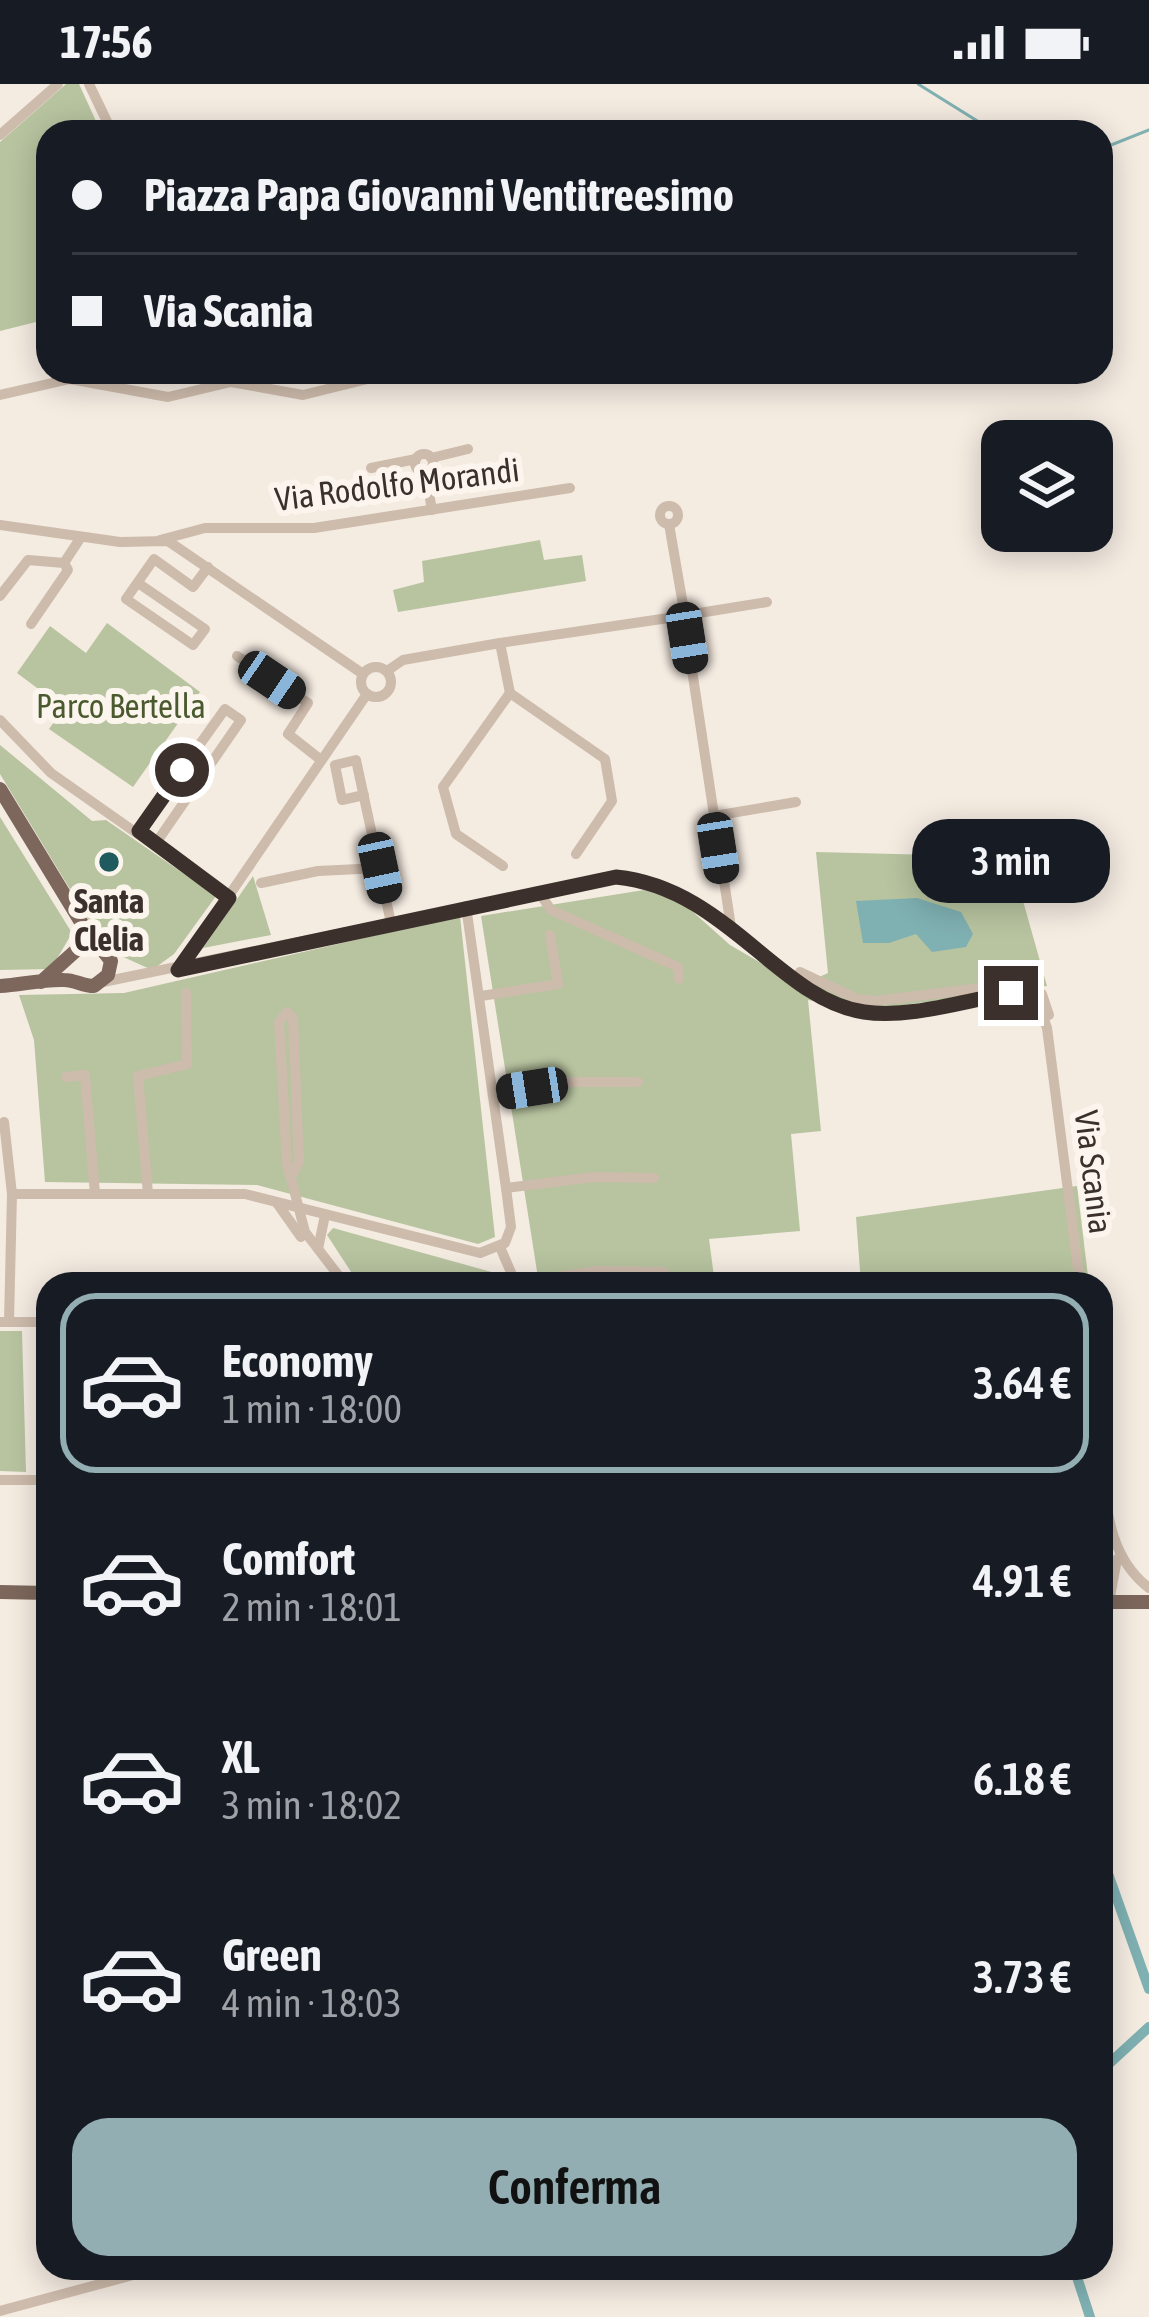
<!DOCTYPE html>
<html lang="it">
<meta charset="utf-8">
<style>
body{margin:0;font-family:"Asap Condensed",sans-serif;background:#20242c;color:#f1f3f6;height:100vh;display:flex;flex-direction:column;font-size:45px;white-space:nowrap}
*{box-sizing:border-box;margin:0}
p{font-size:39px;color:#9ea1a6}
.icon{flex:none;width:66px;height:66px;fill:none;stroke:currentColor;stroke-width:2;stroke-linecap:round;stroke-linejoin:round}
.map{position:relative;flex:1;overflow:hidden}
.side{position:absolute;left:36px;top:1188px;width:1077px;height:1008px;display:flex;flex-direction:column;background:#171b24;border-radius:36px;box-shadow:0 6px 30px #0003}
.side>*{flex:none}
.hud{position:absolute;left:36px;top:36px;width:1077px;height:264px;border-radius:36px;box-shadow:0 6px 30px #0003;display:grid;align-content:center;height:264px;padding:0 36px;background:#171b24}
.controls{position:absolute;left:981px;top:336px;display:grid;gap:24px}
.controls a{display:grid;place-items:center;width:132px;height:132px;border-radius:24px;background:#171b24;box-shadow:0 6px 30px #0003;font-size:60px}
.end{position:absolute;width:54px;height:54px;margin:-27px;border:15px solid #3b302b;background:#fff;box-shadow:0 0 0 6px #fff}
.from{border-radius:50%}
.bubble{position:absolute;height:84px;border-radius:36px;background:#171b24;box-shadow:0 6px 30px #0003;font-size:39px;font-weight:600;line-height:84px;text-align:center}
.car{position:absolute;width:36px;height:72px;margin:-36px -18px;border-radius:15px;box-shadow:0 0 9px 3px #0007;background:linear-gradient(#222 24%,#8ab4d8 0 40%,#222 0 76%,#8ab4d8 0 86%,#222 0)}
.hud b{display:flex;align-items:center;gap:42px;height:114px;font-size:45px}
.hud b+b{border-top:3px solid #363941}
.hud i{width:30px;height:30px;background:#f1f3f6}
ul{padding:21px 0 0;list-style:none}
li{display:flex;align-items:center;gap:36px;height:180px;margin:0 24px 18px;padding:0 12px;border:6px solid transparent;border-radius:36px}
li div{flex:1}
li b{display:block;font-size:45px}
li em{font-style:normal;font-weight:600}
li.current{border-color:#92aeb2}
li>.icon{width:108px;height:108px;stroke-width:1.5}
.primary-button{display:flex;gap:24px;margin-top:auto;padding:24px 36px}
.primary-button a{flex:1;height:138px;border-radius:36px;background:#92aeb2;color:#111;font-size:48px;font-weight:600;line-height:138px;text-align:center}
.status{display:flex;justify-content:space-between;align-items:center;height:84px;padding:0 60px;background:#171b24;direction:ltr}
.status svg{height:33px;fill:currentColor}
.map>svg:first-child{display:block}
.green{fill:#b8c4a0}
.water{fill:#7fb0b2}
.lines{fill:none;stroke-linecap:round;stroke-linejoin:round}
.stream{stroke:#7fb0b2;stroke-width:3}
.canal{stroke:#7fb0b2;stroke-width:10}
.minor{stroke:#cdbbac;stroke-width:10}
.major{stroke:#7d675c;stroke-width:14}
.route{stroke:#3b302b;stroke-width:15}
.poi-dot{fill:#1f5a5e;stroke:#fbf5ee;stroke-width:4.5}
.labels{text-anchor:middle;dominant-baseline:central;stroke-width:12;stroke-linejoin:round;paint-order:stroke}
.street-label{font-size:33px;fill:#3b302b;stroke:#fbf5ee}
.park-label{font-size:33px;fill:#4a5a2e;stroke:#fbf5ee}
.poi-label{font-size:33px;font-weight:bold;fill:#3b302b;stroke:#fbf5ee}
</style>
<div class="status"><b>17:56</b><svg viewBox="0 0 49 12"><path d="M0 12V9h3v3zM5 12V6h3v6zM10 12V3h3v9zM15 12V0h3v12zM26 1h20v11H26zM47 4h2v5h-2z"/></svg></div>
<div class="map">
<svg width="1149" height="2233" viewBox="0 0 1149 2233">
<rect width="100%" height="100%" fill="#f4ebe1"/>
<g class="green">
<polygon points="66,0 79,0 101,48 48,48 48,235 0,247 0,58"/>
<polygon points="540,456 544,476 582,471 586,497 398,528 393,506 424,498 422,477"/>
<polygon points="107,539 200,608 133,703 49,645 64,624 17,589 50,542 86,569"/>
<polygon points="0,661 92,737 106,736 216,812 174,870 152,886 119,871 96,848 0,690"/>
<polygon points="0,733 72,849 51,885 0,886"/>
<polygon points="1003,746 1047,902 865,926 808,916 821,1047 791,1050 800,1147 709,1155 715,1200 539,1200 481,832 644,806 683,819 730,861 806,905 806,899 828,889 816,768 935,771"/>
<polygon points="253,792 271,851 203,864"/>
<polygon points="460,832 495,1153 478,1160 257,1101 45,1098 34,956 19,911 124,909"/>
<polygon points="1077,1102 1089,1200 861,1200 856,1133"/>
<polygon points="333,1144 506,1192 510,1200 359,1200 327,1151"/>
<polygon points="0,1247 22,1247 26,1388 0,1387"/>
</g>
<polygon class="water" points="917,814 961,828 973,850 966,863 932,868 916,850 889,859 863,859 856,817"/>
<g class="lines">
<g class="stream">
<polyline points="918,0 995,48"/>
<polyline points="1101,65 1149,46"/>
</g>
<g class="canal">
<polyline points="1101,1770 1149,1905"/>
<polyline points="1101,1987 1149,1943"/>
<polyline points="1074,2184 1090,2233"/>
</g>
<g class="minor">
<polyline points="89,0 112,48"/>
<polyline points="0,51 58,0"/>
<polyline points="0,311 70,295 168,313 231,298 303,311 396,288"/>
<circle cx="424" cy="379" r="9"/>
<polyline points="431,374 468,365"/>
<polyline points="371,384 416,375"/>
<polyline points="425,388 432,426"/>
<circle cx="669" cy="431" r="9"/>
<polyline points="669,440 683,521"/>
<polyline points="0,441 120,458 168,457 363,590"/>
<polyline points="160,456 205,444 314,444 570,404"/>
<polyline points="138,499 205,545 193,561 126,515 154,475 193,503 208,483"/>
<polyline points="0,512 28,476 64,479 81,453"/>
<polyline points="693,530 767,518"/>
<polyline points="31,540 68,486 64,479"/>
<polyline points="685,540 731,843"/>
<polyline points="500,559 675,533"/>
<polyline points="237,572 308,619 288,650 321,676"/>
<circle cx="376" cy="598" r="15"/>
<polyline points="387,587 403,576 500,559 510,609"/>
<polyline points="510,609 605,675 612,717 576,770"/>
<polyline points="0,636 51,689 229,814"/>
<polyline points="364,711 342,716 335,681 356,676 391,839"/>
<polyline points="714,732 796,718"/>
<polyline points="138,747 225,625 241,636 156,759"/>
<polyline points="503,782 456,750 443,703 510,609"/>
<polyline points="261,799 318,787 379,784"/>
<polyline points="538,807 551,826 678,883 679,895"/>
<polyline points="178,886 367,610"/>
<polyline points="800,888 857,915 875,917 1021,899 1042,910 1049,931"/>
<path d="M103,898L616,793C727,804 767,903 857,926C911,940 969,904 1023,910L1039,921L1047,944L1080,1200"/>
<polyline points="481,912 558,900 550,851"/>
<polyline points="66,993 85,991 95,1110"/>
<polyline points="493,1010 572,998 638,998"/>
<polyline points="4,1038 12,1110"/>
<polyline points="293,1089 299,1078 293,934 287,928 279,938 287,1079 305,1148 345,1200"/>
<polyline points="506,1104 593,1093 654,1094"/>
<polyline points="148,1110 138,992 187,980 186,909"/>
<polyline points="277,1119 301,1153"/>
<polyline points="500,1163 516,1200"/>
<polyline points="318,1165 325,1131"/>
<polyline points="516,1199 597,1187 664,1188"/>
<polyline points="0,1238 48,1238"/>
<polyline points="9,1238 12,1110 245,1110 480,1169 505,1159 511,1143 506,1104 466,822"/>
<path d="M1101,1382C1107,1428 1110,1474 1149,1504"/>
<polyline points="0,1396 48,1396"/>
<polyline points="1101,1468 1103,1427"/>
<polyline points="1109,1518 1117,1475"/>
<polyline points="0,2227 159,2184"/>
</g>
<g class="major">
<polyline points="0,705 95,861"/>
<path d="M0,902C21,901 43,895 64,896C76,896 82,902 94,902L108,891L111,877L101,864L81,862L41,898"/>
<polyline points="0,1508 48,1509"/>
<polyline points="1101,1518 1149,1518"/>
</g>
</g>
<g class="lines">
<path class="route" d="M182,686L139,747L229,814L178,886L616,793C727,804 778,915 864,928C910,935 966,916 1011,909"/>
</g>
<circle class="poi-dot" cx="109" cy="778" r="12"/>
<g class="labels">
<g class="street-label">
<text transform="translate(397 400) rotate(-7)">Via Rodolfo Morandi</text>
<text transform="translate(1094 1088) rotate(83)">Via Scania</text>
</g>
<g class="park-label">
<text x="121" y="622">Parco Bertella</text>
</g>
<g class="poi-label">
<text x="109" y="817">Santa<tspan x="109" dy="38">Clelia</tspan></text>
</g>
</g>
</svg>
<div class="controls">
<a><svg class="icon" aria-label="layers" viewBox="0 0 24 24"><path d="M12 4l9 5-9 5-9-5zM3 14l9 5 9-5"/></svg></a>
</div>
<i class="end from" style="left:182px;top:686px"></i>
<i class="end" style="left:1011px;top:909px"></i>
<div class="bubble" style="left:912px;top:735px;width:198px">3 min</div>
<i class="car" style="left:687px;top:554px;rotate:171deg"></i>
<i class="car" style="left:272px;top:596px;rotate:124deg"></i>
<i class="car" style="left:718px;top:764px;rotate:171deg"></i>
<i class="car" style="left:380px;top:784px;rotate:168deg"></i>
<i class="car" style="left:532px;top:1004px;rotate:261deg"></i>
<div class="hud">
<b><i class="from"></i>Piazza Papa Giovanni Ventitreesimo</b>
<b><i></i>Via Scania</b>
</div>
<section class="side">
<ul>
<li class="current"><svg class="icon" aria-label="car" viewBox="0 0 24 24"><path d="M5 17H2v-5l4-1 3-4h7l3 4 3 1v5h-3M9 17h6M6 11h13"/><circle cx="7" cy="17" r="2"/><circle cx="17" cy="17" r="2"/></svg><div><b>Economy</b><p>1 min · 18:00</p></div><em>3.64 €</em></li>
<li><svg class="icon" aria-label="car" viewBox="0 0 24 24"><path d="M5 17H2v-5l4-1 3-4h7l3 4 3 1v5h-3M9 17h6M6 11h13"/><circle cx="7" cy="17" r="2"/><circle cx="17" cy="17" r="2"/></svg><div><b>Comfort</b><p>2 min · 18:01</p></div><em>4.91 €</em></li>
<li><svg class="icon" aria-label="car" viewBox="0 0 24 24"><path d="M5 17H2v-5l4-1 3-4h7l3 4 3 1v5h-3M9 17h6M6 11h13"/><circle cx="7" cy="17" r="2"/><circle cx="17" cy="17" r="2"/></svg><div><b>XL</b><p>3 min · 18:02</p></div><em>6.18 €</em></li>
<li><svg class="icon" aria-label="car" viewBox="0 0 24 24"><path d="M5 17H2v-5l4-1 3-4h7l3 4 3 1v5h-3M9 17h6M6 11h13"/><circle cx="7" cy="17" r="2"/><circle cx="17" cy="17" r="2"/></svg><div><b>Green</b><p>4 min · 18:03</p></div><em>3.73 €</em></li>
</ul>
<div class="primary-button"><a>Conferma</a></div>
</section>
</div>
